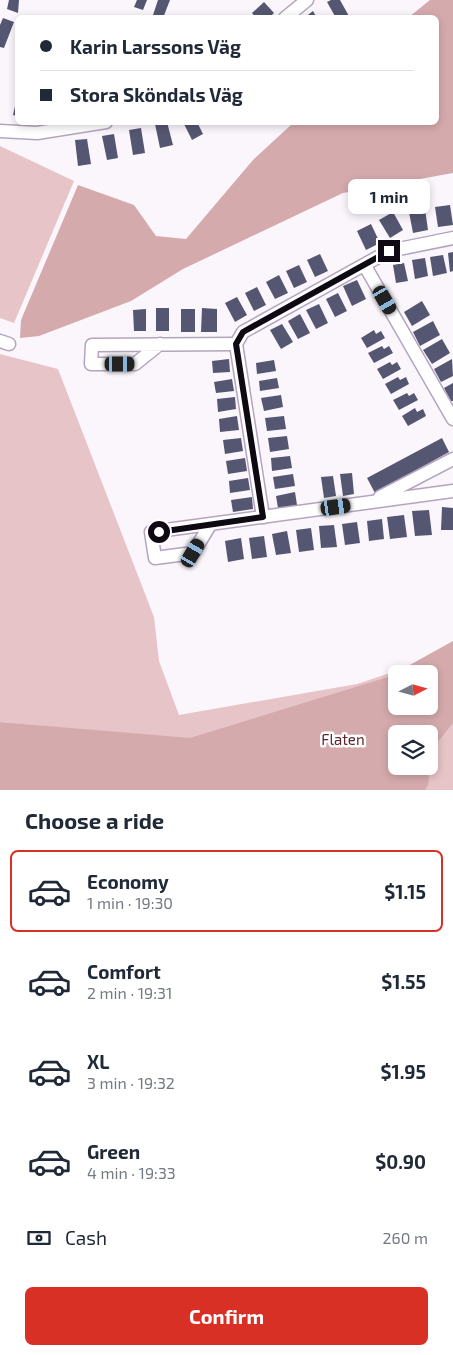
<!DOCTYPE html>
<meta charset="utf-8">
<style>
body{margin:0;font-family:"Exo 2",sans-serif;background:#f6f6f7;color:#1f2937;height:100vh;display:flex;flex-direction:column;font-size:19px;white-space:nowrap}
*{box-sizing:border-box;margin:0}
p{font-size:16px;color:#747a83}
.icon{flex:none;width:28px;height:28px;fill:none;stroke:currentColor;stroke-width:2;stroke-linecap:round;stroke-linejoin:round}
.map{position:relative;height:790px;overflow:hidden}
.drawer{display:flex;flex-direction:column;background:#fff;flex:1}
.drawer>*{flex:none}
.banner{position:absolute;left:15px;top:15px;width:424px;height:110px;border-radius:8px;box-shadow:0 2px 8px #0003;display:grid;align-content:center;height:110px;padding:0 25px;background:#fff}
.needle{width:32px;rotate:84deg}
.tools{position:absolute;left:388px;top:665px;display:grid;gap:10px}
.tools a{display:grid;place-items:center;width:50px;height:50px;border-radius:8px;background:#fff;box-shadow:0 2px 8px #0003;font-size:25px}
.end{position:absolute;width:22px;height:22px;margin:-11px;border:6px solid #0e0912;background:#fff;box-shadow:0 0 0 2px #fff}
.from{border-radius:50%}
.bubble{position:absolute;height:35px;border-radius:8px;background:#fff;box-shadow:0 2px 8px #0003;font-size:16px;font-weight:700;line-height:35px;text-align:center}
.car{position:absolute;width:15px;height:30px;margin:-15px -8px;border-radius:6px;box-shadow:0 0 4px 1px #0007;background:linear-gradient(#222 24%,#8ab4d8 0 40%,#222 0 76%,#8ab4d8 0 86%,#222 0)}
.banner b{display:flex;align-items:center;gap:18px;height:48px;font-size:19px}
.banner b+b{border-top:1px solid #e0e1e3}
.banner i{width:12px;height:12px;background:#1f2937}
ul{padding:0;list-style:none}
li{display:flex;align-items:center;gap:15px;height:82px;margin:0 10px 8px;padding:0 15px;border:2px solid transparent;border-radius:8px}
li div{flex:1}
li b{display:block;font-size:19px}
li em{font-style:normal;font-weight:700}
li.selected{border-color:#d93025}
li>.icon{width:45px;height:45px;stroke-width:1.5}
h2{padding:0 25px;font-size:22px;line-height:60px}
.pay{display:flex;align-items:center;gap:12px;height:55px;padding:0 25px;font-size:19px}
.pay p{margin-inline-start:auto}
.button{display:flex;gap:10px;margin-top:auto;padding:10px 25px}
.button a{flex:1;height:58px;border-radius:8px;background:#d93025;color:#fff;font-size:20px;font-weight:700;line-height:58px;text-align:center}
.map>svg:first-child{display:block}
.green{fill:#e7c4c7;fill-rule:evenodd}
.forest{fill:#d5aaad;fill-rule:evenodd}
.building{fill:#555671}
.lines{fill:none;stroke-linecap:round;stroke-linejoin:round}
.minor-casing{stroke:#b5a4bf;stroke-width:15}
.minor{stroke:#fff;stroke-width:12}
.route{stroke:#0e0912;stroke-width:6}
.labels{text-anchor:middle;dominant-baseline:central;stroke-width:5;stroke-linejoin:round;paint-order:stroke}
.park-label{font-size:15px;fill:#5e262f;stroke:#fff}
</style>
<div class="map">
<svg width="453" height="790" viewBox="0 0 453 790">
<rect width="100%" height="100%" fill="#faf6fc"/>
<g class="green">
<polygon points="0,146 74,181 14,323 0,318"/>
<path d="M0,354L58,369L154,617L159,661L179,715L357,684L453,652V790H0L88,730L0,722ZM396,674H429V706H396ZM396,734H429V766H396Z"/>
</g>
<g class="forest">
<polygon points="430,0 453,0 453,173 343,193 183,269 131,301 39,336 20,338 21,320 78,185 134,205 156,236 186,239 253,160 293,123 436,122 436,18 409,17"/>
<path d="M453,641V723L432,749L428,785L425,790H0V722L190,738L388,677ZM396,674H429V706H396ZM396,734H429V766H396Z"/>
</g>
<g class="building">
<polygon points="9,0 19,0 18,13 7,9"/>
<polygon points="137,0 147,0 143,10 134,7"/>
<polygon points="158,0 170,0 163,18 152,18"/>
<polygon points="331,0 340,0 350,18 336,18 327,2"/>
<polygon points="264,2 274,13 269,18 256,18 252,13"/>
<polygon points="313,11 317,18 304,18"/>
<polygon points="3,18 14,22 4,48 0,47 0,25"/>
<polygon points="17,98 18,98 18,116 13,115"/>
<polygon points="163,122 167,122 173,145 160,148 155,124"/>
<polygon points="183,122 197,122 203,134 192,140"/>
<polygon points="141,128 145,153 133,155 129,130"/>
<polygon points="114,134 118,158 107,160 102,136"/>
<polygon points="87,139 91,164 78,166 75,140"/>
<polygon points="450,205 453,225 438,227 435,207"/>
<polygon points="425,209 428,230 413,233 409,212"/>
<polygon points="393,212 403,230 390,238 379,220"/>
<polygon points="371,224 380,243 366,250 357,231"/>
<polygon points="453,252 453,271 450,272 448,253"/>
<polygon points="320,254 328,271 315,277 307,260"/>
<polygon points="443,255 447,273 433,276 430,257"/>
<polygon points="425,258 428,276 415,279 412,260"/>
<polygon points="404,263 408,281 396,283 393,265"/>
<polygon points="299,265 307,282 294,288 286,271"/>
<polygon points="279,275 288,293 275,299 266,282"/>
<polygon points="357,280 366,299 352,306 343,286"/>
<polygon points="257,287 266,305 254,311 245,293"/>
<polygon points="338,293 347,311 335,317 326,299"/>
<polygon points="237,297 247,315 235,322 225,303"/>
<polygon points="422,301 430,315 412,326 404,312"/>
<polygon points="319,304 328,323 316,329 306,310"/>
<rect x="156" y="308" width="13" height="23"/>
<polygon points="202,308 217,309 217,332 201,332"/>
<polygon points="146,309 146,331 134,331 133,310"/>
<rect x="181" y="309" width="14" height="23"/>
<polygon points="300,314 310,333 298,339 288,321"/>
<polygon points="433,321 440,335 420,346 413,332"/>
<polygon points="282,324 293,342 281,349 270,330"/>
<polygon points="374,330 376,334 381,331 385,338 367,348 361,338"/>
<polygon points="442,339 450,353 432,364 423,350"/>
<polygon points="382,346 384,349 389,346 393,353 374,363 368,353"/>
<polygon points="229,359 230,372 213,373 212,361"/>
<polygon points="452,359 453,376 441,382 434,369"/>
<polygon points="274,360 276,371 257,374 256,363"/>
<polygon points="390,362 392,365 397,362 401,369 383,379 377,369"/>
<polygon points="398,377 400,380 406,377 409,384 391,394 385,384"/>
<polygon points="277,378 279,388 260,391 259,381"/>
<polygon points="232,379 234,391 216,393 214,382"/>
<polygon points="453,383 453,401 451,401 444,388"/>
<polygon points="407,393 409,396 414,393 418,400 399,410 393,400"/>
<polygon points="281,395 283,407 264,411 261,398"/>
<polygon points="235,397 236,409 218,412 217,399"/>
<polygon points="415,408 417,412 423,409 426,416 408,426 402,416"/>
<polygon points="237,416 239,430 220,432 219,419"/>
<polygon points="284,416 286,429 267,431 265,418"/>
<polygon points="287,436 289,449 270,452 268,438"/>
<polygon points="241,438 243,451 225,454 223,440"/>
<polygon points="442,438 449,452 375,493 367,478"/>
<polygon points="290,456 292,468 272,471 271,458"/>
<polygon points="245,458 247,471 228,474 226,461"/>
<polygon points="352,473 354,494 343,496 340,474"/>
<polygon points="293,474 295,486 275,489 273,477"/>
<polygon points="333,476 336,496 324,498 321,477"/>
<polygon points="248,478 250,490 230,493 229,481"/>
<polygon points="295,492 297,505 278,508 276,496"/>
<polygon points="252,497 253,509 233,512 231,500"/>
<polygon points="442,507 453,508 453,530 441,530"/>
<polygon points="429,510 432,535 415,536 412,511"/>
<polygon points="404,515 407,537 390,539 387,517"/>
<polygon points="382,519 384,539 369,541 367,521"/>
<polygon points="357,522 360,543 345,545 342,524"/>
<polygon points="334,525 337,547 321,548 319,526"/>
<polygon points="311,528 314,550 299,552 296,530"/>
<polygon points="287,531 291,553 276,555 272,534"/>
<polygon points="264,536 267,557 252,559 249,538"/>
<polygon points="241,538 244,559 228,562 225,541"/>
</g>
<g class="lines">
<defs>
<g id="minor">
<polyline points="285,18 307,0"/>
<polyline points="0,131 37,133 106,122"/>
<polyline points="365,266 453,419"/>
<polyline points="0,341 9,344"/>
<polyline points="160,344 135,364 91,364 92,345 236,344"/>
<polyline points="236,344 243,332 389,251 453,238"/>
<polyline points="236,344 263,517"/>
<polyline points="380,497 453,459"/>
<polyline points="210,525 193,553 155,558 151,532 453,491"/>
</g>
</defs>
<use href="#minor" class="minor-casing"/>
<use href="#minor" class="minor"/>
</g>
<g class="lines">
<polyline class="route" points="159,532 263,517 236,344 243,332 389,251"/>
</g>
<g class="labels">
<g class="park-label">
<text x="343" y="739">Flaten</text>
</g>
</g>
</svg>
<div class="tools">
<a><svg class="needle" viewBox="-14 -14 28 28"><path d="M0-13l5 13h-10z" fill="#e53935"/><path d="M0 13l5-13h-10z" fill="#747a83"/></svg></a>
<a><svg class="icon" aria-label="layers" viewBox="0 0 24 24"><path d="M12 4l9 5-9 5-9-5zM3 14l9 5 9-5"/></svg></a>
</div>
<i class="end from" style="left:159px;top:532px"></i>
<i class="end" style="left:389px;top:251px"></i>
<div class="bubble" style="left:348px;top:179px;width:82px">1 min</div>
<i class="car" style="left:385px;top:300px;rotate:150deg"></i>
<i class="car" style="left:120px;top:364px;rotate:90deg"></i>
<i class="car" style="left:336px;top:507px;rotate:82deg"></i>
<i class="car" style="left:193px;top:553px;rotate:30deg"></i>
<div class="banner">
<b><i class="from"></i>Karin Larssons Väg</b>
<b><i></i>Stora Sköndals Väg</b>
</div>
</div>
<section class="drawer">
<h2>Choose a ride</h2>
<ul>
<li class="selected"><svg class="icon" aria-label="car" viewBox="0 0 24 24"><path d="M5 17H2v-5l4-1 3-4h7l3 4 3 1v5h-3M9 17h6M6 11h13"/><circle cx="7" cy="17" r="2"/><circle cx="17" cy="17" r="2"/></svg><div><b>Economy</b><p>1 min · 19:30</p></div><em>$1.15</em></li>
<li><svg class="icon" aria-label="car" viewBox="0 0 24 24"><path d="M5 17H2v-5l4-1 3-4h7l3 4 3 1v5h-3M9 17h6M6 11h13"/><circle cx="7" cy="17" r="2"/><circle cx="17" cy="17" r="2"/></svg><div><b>Comfort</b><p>2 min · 19:31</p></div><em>$1.55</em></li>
<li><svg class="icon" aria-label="car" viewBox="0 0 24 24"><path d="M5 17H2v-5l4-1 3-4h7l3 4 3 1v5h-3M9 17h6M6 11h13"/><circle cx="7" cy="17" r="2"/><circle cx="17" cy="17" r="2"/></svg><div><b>XL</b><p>3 min · 19:32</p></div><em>$1.95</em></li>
<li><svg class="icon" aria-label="car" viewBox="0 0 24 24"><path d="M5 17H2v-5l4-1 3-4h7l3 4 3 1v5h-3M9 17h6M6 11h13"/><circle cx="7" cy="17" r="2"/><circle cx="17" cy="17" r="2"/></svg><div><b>Green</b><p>4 min · 19:33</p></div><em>$0.90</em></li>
</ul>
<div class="pay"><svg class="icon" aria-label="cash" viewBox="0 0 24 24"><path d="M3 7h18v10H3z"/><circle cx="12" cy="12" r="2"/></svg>Cash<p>260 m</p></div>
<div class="button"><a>Confirm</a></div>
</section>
